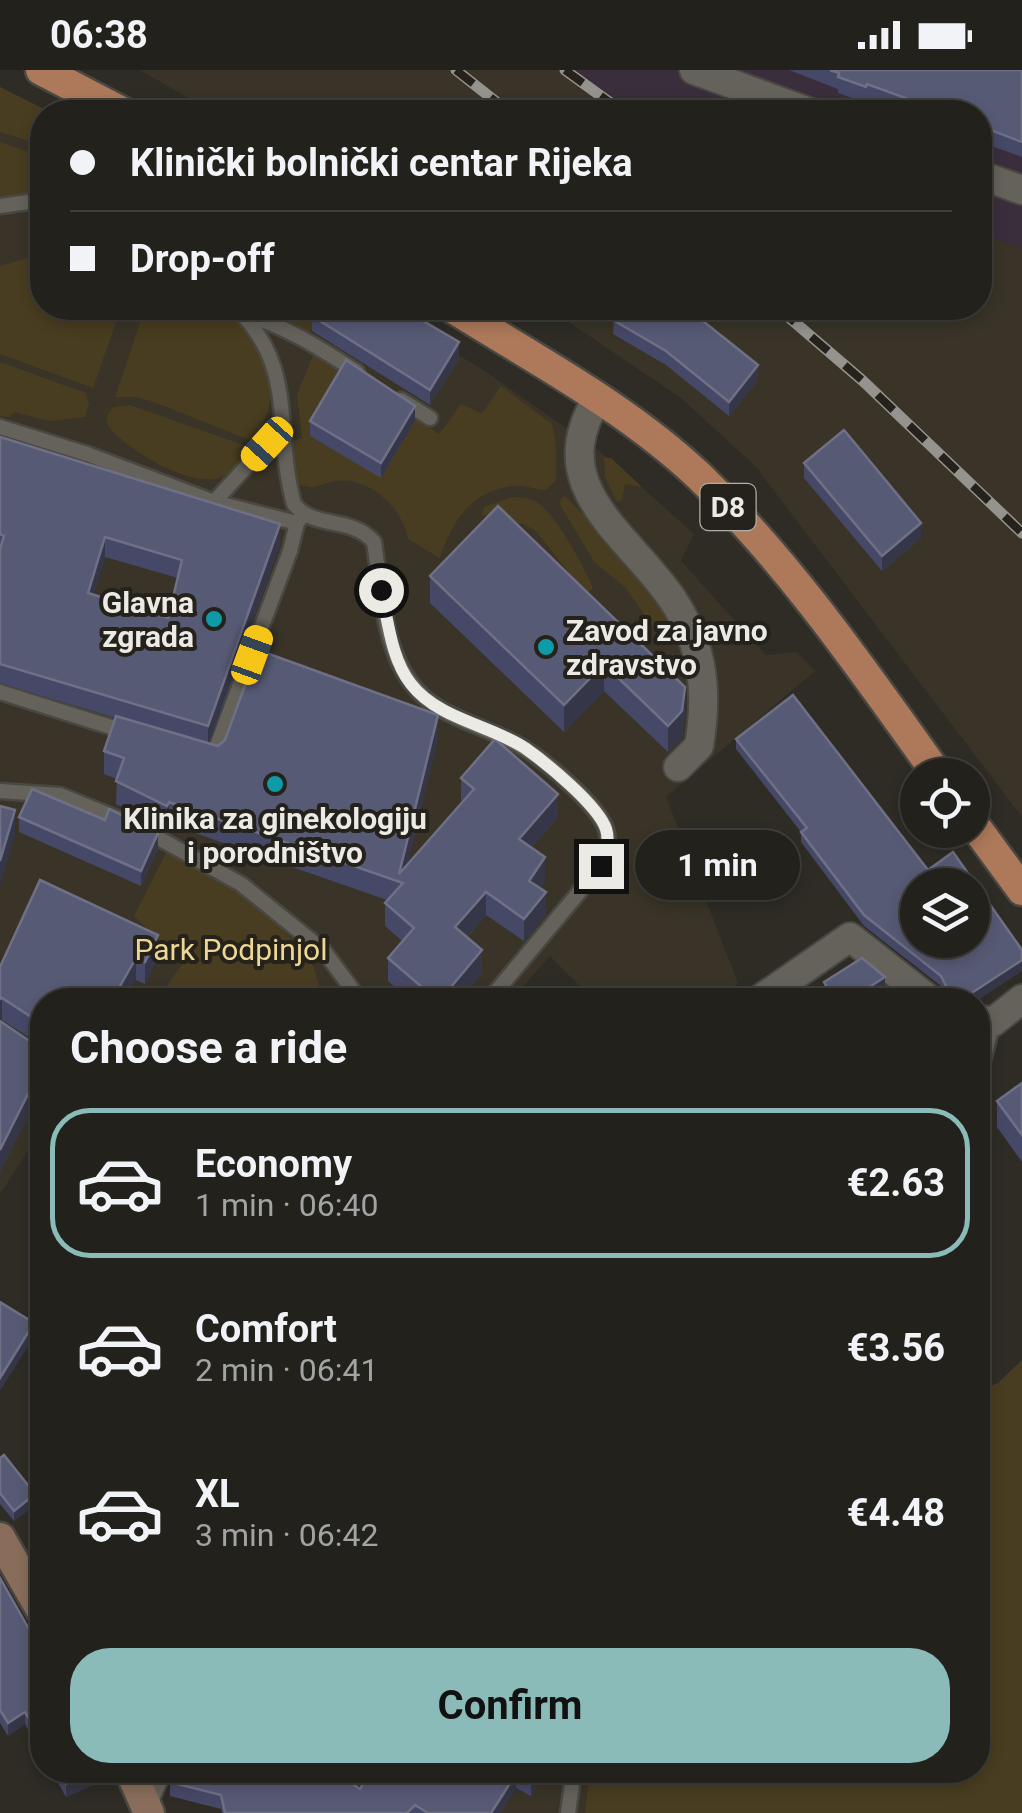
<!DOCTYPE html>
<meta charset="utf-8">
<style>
body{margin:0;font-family:Roboto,sans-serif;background:#2a2925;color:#f1f3f6;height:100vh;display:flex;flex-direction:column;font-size:38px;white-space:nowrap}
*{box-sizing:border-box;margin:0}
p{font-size:32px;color:#a2a3a3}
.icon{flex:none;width:55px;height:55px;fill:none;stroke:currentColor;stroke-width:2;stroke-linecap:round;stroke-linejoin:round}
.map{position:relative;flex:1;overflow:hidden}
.panel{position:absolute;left:30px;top:918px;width:960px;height:795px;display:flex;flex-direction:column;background:#22211c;border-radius:40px;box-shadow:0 5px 15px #0003,0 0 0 2px #3f3e3b}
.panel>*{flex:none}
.banner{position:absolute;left:30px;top:30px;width:962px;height:220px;border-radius:40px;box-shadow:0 5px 15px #0003,0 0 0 2px #3f3e3b;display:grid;align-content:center;height:220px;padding:0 40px;background:#22211c}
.tools{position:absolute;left:900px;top:688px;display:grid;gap:20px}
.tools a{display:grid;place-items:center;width:90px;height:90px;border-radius:50%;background:#22211c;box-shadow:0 5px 15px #0003,0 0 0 2px #3f3e3b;font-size:50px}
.end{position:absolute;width:45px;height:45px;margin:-22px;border:12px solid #eceae5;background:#111;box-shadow:0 0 0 5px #111}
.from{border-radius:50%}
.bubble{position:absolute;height:70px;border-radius:35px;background:#22211c;box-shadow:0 5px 15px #0003,0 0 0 2px #3f3e3b;font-size:32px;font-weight:700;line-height:70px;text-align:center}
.car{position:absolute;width:30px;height:60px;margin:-30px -15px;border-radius:12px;box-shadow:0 0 8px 2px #0007;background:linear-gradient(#f5c518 24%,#345 0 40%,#f5c518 0 76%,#345 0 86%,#f5c518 0)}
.banner b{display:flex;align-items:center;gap:35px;height:95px;font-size:38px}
.banner b+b{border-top:2px solid #3f3e3b}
.banner i{width:25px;height:25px;background:#f1f3f6}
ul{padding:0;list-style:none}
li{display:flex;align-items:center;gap:30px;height:150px;margin:0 20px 15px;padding:0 20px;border:5px solid transparent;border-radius:40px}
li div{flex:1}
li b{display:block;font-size:38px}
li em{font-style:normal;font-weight:700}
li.active{border-color:#8bbbb9}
li>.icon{width:90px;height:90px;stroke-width:1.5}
h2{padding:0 40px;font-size:45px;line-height:120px}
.button{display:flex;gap:20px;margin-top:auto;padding:20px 40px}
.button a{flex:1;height:115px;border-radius:40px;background:#8bbbb9;color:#111;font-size:40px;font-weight:700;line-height:115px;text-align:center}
.status{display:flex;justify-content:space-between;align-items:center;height:70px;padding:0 50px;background:#22211c;direction:ltr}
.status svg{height:28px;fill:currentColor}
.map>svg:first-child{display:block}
.built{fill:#393427}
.industrial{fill:#3a2e3d}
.green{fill:#483d20}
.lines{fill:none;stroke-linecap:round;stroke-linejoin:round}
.lane-casing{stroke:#494742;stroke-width:19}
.street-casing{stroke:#494742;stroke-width:32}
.secondary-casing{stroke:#494742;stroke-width:35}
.primary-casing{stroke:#494742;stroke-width:35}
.lane{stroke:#65625b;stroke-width:14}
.street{stroke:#65625b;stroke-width:28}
.secondary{stroke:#896d5a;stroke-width:30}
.primary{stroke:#ad795a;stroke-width:30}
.rail-casing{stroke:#95938d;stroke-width:11}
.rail{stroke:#24221b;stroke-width:8;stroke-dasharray:22;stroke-linecap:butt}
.wall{fill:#464867;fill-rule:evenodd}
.shaded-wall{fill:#353647}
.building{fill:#575a74;stroke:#6f7086;stroke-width:2.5;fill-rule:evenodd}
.route{stroke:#eceae5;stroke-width:12}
.culture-dot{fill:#0f9aa8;stroke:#24221b;stroke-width:4}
.labels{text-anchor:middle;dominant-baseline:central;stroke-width:8;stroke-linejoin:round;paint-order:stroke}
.shield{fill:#24221b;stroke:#b0aea8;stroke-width:2.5}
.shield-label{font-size:28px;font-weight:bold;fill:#eceae5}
.poi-label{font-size:30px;font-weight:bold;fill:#eceae5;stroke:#24221b;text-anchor:end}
.park-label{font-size:30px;fill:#eed695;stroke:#24221b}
</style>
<div class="status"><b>06:38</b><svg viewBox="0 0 49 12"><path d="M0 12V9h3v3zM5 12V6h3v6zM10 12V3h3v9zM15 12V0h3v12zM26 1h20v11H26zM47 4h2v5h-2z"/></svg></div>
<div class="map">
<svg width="1022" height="1743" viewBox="0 0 1022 1743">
<rect width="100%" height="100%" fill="#2e2c25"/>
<g class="built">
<polygon points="140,0 570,0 617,29 653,42 213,42"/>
<polygon points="0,17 42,42 42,238 379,238 482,299 614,392 694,464 681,491 766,585 797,582 815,601 666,727 738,913 719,930 594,930 550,886 511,930 42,930 42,1092 28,1081 0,1124"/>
<polygon points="980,163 1022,179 1022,747 755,396 681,328 548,238 980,238"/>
<polygon points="357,1700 590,1700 585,1743 385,1743 349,1707"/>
</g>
<polygon class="industrial" points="570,0 1022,0 1022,179 980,163 980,42 653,42 617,29"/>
<g class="green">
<polygon points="0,17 50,42 42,42 42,75 0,62"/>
<polygon points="0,72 42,87 42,125 0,130"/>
<polygon points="42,184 42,238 121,238 93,318 0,284 0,196"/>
<path d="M145,238H224C246,256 259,280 272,305L268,307C274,333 267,350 252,371L151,331L135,327H115Z"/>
<polygon points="266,238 324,238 308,265 274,249 272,241"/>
<path d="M315,281L439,364L461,334L482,344L501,316L552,354L556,374V410L546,420C535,420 525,415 514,416C473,419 451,452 440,488L408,469C402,436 366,403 330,412C317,416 313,420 299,414L290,371L302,368L297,324Z"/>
<polygon points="0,292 86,323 89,334 85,347 50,351 14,342 10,347 0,346"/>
<path d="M130,335L249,377C241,390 232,406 215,409C183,414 127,379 108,356L107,346L113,337Z"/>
<polygon points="604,388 611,388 642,417 625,414 622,430 617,432 605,407"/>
<polygon points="565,426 634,496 676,553 664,573 625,517 595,493 560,435 561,428"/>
<path d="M512,427C520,428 528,427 536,432C555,442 584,497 593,518L586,525L536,461L523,454L482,445L484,437Z"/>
<polygon points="168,779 252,827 311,890 324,930 157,930 183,893 134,846"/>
<polygon points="1022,1290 1022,1743 585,1743 590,1700 978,1700 978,1321 998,1313"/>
</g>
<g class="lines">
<defs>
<g id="lane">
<polyline points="0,136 42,130"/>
<path d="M236,238C298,298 273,359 294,434C314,460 350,445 374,472C381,517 383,576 411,613C437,649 489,656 524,678C546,692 598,735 606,759C610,771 605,785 601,796L489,930"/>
<path d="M244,244C286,256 321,279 357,302"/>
<polyline points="401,330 430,348"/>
<polyline points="0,357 87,384 214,432 297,453"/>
<polyline points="214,432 267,374 283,366"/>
<polyline points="0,622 130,663"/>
<polyline points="212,689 290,481 297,453 304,444"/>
<polyline points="0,721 60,725 124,751"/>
<polyline points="144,760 241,814 324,881 360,930"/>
<polyline points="978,1009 993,952"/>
<polyline points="568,1743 574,1700"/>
</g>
<g id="street">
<polyline points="694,0 809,42"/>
<polyline points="980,105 1022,120"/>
<path d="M598,328C541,417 630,465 673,530C704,578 708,622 699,676L678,697"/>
<polyline points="759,930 850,867 930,930"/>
<polyline points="978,949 993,952 1022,929"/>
<polyline points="145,1728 157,1700"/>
</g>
<g id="secondary">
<polyline points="0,1468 42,1541"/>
<polyline points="130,1700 149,1743"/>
</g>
<g id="primary">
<polyline points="41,0 122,42"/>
<path d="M453,238C536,290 627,338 699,406C791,495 864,602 938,705"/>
<polyline points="972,752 1022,820"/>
</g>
</defs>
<use href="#lane" class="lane-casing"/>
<use href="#street" class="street-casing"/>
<use href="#secondary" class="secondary-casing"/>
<use href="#primary" class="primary-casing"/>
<use href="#lane" class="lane"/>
<use href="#street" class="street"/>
<use href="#secondary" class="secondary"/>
<use href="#primary" class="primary"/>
<defs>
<g id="rail">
<polyline points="456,0 509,42"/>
<polyline points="565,0 623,42"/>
<polyline points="778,238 863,311 1022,463"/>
</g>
</defs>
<use href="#rail" class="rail-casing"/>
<use href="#rail" class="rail"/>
</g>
<g class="wall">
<polygon points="789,0 1022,0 1022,87 980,72 980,42 902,42 867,29 866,33 838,23 838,19"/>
<polygon points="597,238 682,238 758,310 729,346 666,295 613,264 614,248"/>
<polygon points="312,246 459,288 430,335 312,261"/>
<polygon points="310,351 415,351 381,408 310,366"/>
<path d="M0,367L280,474L209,674L218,676L438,668L407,796L463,732L461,730V708L558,747L531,778L545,810L540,818L546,845L524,871L486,845L467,867L482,903L459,930H410L388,911V888L402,871L385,856V833L387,830L169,754L167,759L116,734L117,709L104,704V681L116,648L0,613ZM105,487L178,508L168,548L93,525Z"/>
<polygon points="804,393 921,468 882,501 804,408"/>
<polygon points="498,436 685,643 682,668 668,682 604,621 564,662 430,533 430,506"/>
<polygon points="736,669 978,930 948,930 941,916 864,856 801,772 801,762 736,679"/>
<polygon points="19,747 158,778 141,816 19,762"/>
<polygon points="158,887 145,914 136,910 42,930 42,1047 31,1040 0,1101 0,951 37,976 41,975 2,950 0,897"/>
<polygon points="824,912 885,917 869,928 871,930 829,930 824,923"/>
<polygon points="1022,1013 1022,1092 997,1057 997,1031"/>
<polygon points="0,1388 35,1435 14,1451 0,1434"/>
<polygon points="0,1508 42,1582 42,1686 25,1654 8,1666 0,1653"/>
<polygon points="51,1700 108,1700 108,1708 66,1727"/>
<polygon points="372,1700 544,1700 531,1726 516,1718 500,1743 222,1743 221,1739 170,1726 170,1712 360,1719"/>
</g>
<g class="shaded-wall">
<polygon points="459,272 459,288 430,335 430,320"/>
<polygon points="758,295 758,310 729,346 729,332"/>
<polygon points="415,336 415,351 381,408 381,393"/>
<polygon points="921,453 921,468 882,501 882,486"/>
<polygon points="280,454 280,474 208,676 208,656"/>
<polygon points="105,467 105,487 88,543 88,523"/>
<polygon points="604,594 604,621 564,662 564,635"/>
<polygon points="685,617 685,643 682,668 668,682 668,656"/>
<polygon points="438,645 438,668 403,814 399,804"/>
<polygon points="558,724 558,747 519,792 519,769"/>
<polygon points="169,732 169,754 167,759 167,736"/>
<polygon points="15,740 15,765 0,816 0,791"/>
<polygon points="158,763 158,778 141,816 141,801"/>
<polygon points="545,787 545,810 529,834 529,811"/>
<polygon points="486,822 486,845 455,880 455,857"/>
<polygon points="546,822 546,845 524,871 524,849"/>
<polygon points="158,865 158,887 145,914 145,892"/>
<polygon points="482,880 482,903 459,930 440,930"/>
<polygon points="136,888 136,910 124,930 112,930"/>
<polygon points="1022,890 1022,901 978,930 963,930"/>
<polygon points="885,907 885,917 866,930 865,920"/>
<polygon points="2,928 2,950 0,950 0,929"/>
<polygon points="31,1018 31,1040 0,1101 0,1080"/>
<polygon points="34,1253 34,1267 0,1321 0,1308"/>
<polygon points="990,1267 990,1279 978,1284 978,1272"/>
<polygon points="35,1424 35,1435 14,1451 14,1441"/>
<polygon points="25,1642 25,1654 8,1666 8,1653"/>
<polygon points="97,1700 108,1700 108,1708 66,1727 66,1714"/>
<polygon points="537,1700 544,1700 531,1726 531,1712"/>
<polygon points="516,1704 516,1718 500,1743 491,1743"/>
</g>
<g class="building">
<polygon points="830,0 1022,0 1022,72 980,56 980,42 944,42 867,14 866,17 838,7 839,3"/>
<polygon points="318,238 401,238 459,272 430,320 312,246"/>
<polygon points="619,238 682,238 698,247 758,295 729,332 666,281 613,250"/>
<polygon points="346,290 415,336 381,393 310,351"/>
<polygon points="844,360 921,453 882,486 804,393"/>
<path d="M0,367L280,454L208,656L0,594V479L4,466L0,464ZM105,467L182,490L168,548L88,523Z"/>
<polygon points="498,436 685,617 682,641 668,656 604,594 564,635 430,506"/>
<polygon points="258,580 438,645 399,804 474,719 461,708 495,669 558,724 519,769 545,787 529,811 546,822 524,849 486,822 455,857 482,880 440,930 437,930 388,888 414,858 385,833 403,813 169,732 167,736 116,711 124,688 104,681 116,646 218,676 225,670"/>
<path d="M793,625L928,800L953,782L1022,880V890L961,930L947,918L941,906L864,845L801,762L807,758L736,669ZM918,815H972V870H918Z"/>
<polygon points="32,719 105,750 109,739 158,763 141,801 19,747"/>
<polygon points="0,736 15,740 0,791"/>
<polygon points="40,810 158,865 145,892 136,888 112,930 42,930 42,954 2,928 0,929 0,897"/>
<polygon points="862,888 885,907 865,920 871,930 836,930 824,912"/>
<polygon points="0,951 37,976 42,974 42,1025 31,1018 0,1080"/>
<polygon points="1022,1013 1022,1065 997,1031"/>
<polygon points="978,1229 979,1229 980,1248 990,1267 978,1272"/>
<polygon points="0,1232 34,1253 0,1308"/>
<polygon points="4,1385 35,1424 14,1441 0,1423 0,1388"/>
<polygon points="0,1508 42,1582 42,1672 25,1642 8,1653 0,1640"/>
<polygon points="58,1700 97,1700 66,1714"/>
<polygon points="172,1700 333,1700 360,1719 372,1700 537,1700 531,1712 516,1704 491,1743 428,1743 415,1735 407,1743 225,1743 221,1725 170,1712"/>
</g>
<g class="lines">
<path class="route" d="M381,520C388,550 391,589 411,614C438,649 490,655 525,678C546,693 598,735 606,759C610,771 605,785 601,796"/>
</g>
<g class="culture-dot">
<circle cx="214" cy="549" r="10"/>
<circle cx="546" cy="577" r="10"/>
<circle cx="275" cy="714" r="10"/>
</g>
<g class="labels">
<rect class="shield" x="700.5" y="414" width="55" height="46" rx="8"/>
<g class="shield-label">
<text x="728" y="437">D8</text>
</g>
<g class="poi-label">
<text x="194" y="532">Glavna<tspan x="194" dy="34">zgrada</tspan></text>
<text x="566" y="560" text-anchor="start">Zavod za javno<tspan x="566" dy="34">zdravstvo</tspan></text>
<text x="275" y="748" text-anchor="middle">Klinika za ginekologiju<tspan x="275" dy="34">i porodništvo</tspan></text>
</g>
<g class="park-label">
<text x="231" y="879">Park Podpinjol</text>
</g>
</g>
</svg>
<div class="tools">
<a><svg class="icon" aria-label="locate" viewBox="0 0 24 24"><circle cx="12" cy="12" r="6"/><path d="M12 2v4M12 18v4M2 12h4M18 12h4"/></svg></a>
<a><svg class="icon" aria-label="layers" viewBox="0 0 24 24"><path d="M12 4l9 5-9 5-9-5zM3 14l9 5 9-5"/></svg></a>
</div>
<i class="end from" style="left:381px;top:520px"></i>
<i class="end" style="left:601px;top:796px"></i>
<div class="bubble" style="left:635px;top:760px;width:165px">1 min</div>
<i class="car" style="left:267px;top:374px;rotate:222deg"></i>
<i class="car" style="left:252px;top:585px;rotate:20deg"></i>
<div class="banner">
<b><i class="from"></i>Klinički bolnički centar Rijeka</b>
<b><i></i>Drop-off</b>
</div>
<section class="panel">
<h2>Choose a ride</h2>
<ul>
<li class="active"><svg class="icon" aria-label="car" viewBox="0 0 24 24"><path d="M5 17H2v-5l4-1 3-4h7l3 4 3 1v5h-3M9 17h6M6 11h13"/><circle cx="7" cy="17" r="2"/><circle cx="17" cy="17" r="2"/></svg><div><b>Economy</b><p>1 min · 06:40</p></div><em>€2.63</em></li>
<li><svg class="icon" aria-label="car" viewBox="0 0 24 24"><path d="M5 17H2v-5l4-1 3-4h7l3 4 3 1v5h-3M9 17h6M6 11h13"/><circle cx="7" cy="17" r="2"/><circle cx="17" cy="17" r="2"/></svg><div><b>Comfort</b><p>2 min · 06:41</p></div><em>€3.56</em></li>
<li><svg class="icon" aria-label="car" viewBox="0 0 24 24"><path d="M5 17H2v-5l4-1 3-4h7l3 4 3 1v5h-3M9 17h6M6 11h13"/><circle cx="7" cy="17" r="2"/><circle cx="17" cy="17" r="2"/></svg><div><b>XL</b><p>3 min · 06:42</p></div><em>€4.48</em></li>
</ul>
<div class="button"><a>Confirm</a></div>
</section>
</div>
